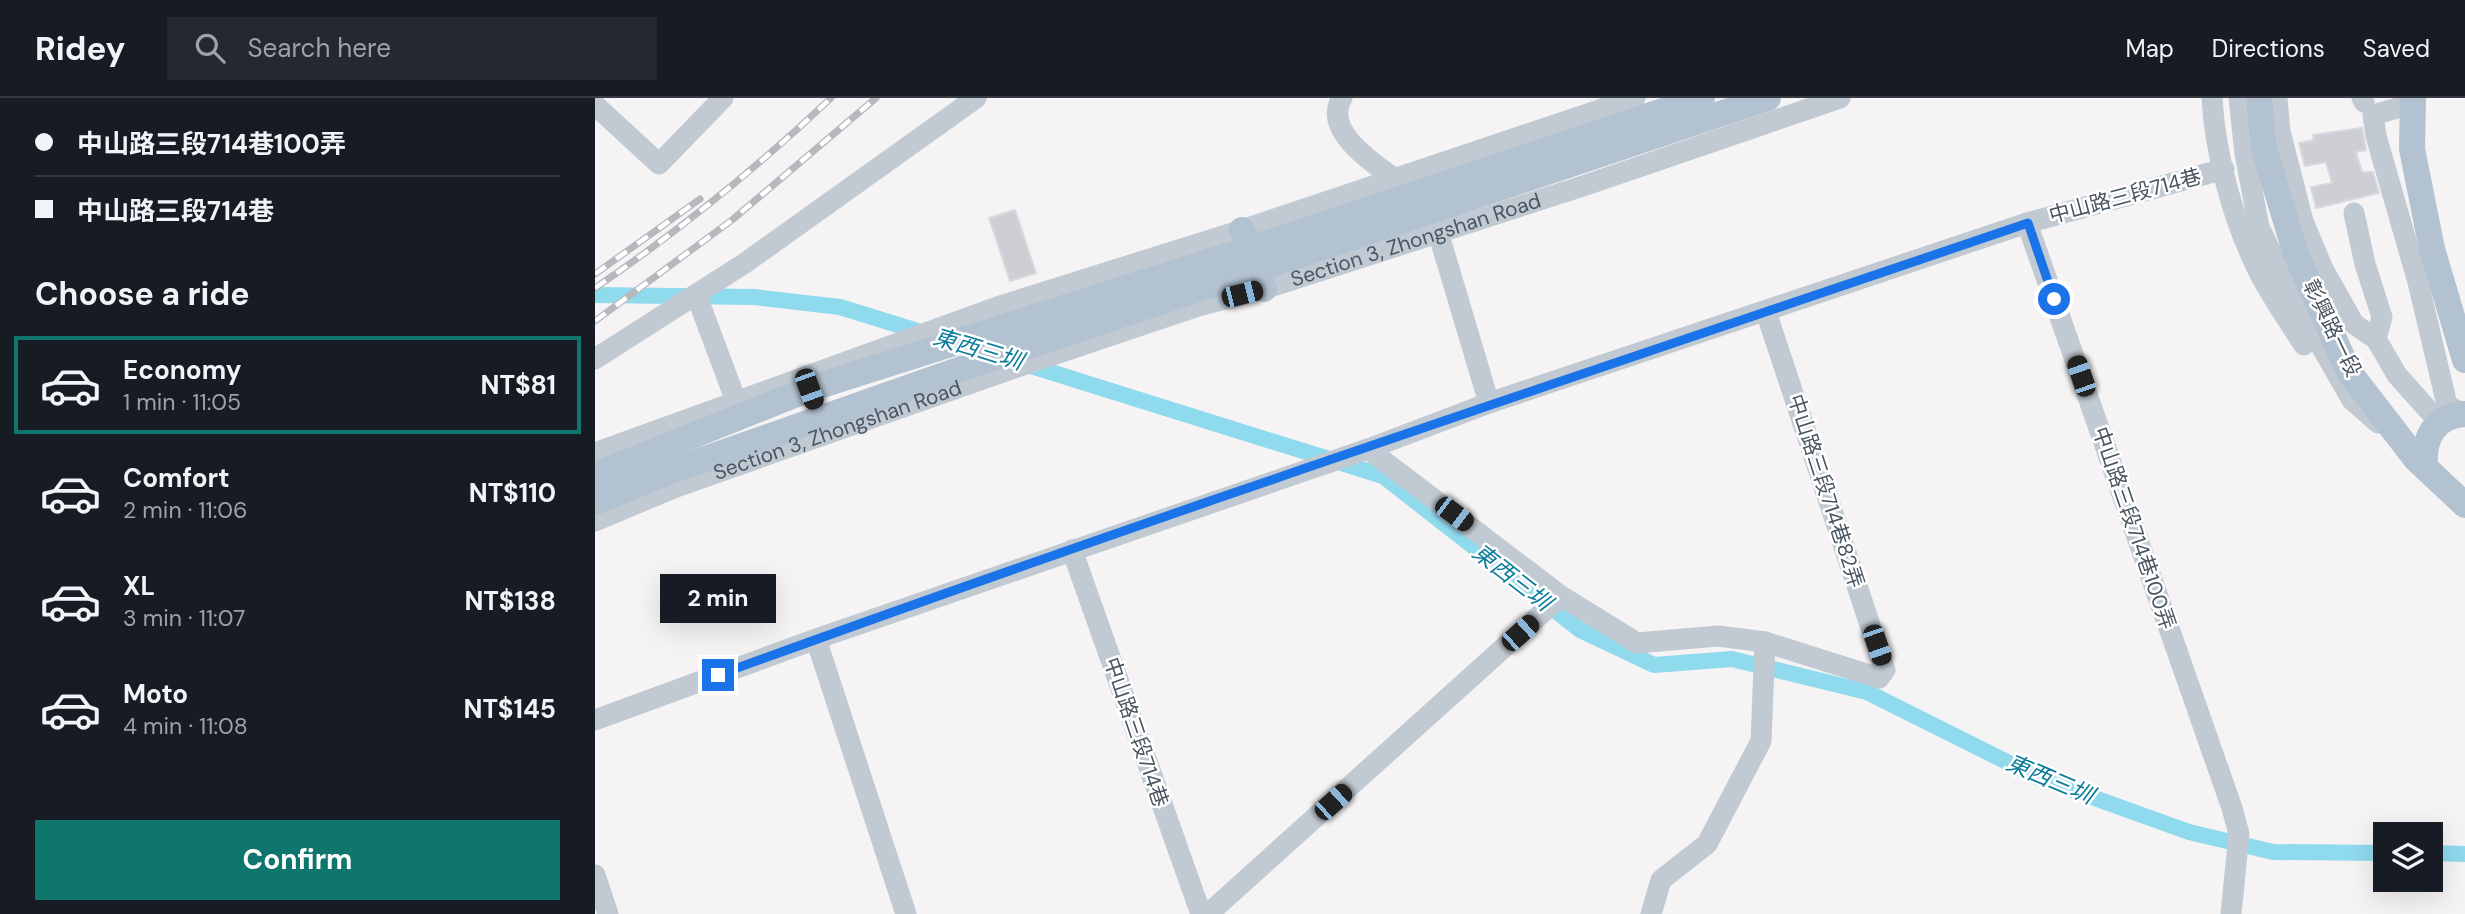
<!DOCTYPE html>
<meta charset="utf-8">
<style>
body{margin:0;font-family:"DM Sans","Noto Sans TC",sans-serif;background:#242831;color:#f1f3f6;height:100vh;display:flex;flex-direction:column;font-size:26px;white-space:nowrap}
*{box-sizing:border-box;margin:0}
p{font-size:23px;color:#9ea1a6}
.icon{flex:none;width:38px;height:38px;fill:none;stroke:currentColor;stroke-width:2;stroke-linecap:round;stroke-linejoin:round}
.map{position:relative;flex:1;overflow:hidden}
.sheet{display:flex;flex-direction:column;background:#171b24;width:595px}
.sheet>*{flex:none}
.hud{display:grid;align-content:center;height:154px;padding:0 35px;background:#171b24}
.fabs{position:absolute;left:1778px;top:724px;display:grid;gap:14px}
.fabs a{display:grid;place-items:center;width:70px;height:70px;border-radius:0px;background:#171b24;box-shadow:0 7px 28px #0002;font-size:35px}
.end{position:absolute;width:32px;height:32px;margin:-16px;border:9px solid #1a73e8;background:#fff;box-shadow:0 0 0 4px #fff}
.from{border-radius:50%}
.bubble{position:absolute;height:49px;border-radius:0px;background:#171b24;box-shadow:0 7px 28px #0002;font-size:23px;font-weight:700;line-height:49px;text-align:center}
.car{position:absolute;width:21px;height:42px;margin:-21px -10px;border-radius:9px;box-shadow:0 0 5px 2px #0007;background:linear-gradient(#222 24%,#8ab4d8 0 40%,#222 0 76%,#8ab4d8 0 86%,#222 0)}
.hud b{display:flex;align-items:center;gap:24px;height:66px;font-size:26px}
.hud b+b{border-top:2px solid #363941}
.hud i{width:18px;height:18px;background:#f1f3f6}
ul{padding:0;list-style:none}
li{display:flex;align-items:center;gap:21px;height:98px;margin:0 14px 10px;padding:0 21px;border:4px solid transparent;border-radius:0px}
li div{flex:1}
li b{display:block;font-size:26px}
li em{font-style:normal;font-weight:700}
li.on{border-color:#0f766e}
li>.icon{width:63px;height:63px;stroke-width:1.5}
h2{padding:0 35px;font-size:32px;line-height:84px}
.cta{display:flex;gap:14px;margin-top:auto;padding:14px 35px}
.cta a{flex:1;height:80px;border-radius:0px;background:#0f766e;color:#fff;font-size:28px;font-weight:700;line-height:80px;text-align:center}
header{display:flex;align-items:center;gap:42px;box-sizing:border-box;height:98px;padding:0 35px;background:#171b24;border-bottom:2px solid #363941}
header strong{font-size:33px}
nav{display:flex;gap:38px;margin-inline-start:auto;font-size:24px}
.search{width:490px;height:63px;background:#242831;display:flex;align-items:center;gap:18px;box-sizing:border-box;padding:0 24px;border-radius:0px;color:#9ea1a6;font-size:26px}
main{display:flex;flex:1;min-height:0}
.map>svg:first-child{display:block}
.lines{fill:none;stroke-linecap:round;stroke-linejoin:round}
.canal{stroke:#90daee;stroke-width:16}
.building{fill:#cdcfd5;stroke:#d7d9de;stroke-width:2}
.minor{stroke:#c1cad2;stroke-width:21}
.major{stroke:#b3c2d1;stroke-width:26}
.rail-casing{stroke:#b5b8bd;stroke-width:7}
.rail{stroke:#fff;stroke-width:4.5;stroke-dasharray:13;stroke-linecap:butt}
.route{stroke:#1a73e8;stroke-width:9}
.labels{text-anchor:middle;dominant-baseline:central;stroke-width:5;stroke-linejoin:round;paint-order:stroke}
.street-label{font-size:21px;fill:#4a5661;stroke:#fff}
.water-label{font-size:23px;font-style:italic;fill:#0c7c9b;stroke:#fff}
</style>
<header>
<strong>Ridey</strong>
<div class="search"><svg class="icon" aria-label="search" viewBox="0 0 24 24"><circle cx="10" cy="10" r="6"/><path d="M15 15l6 6"/></svg>Search here</div>
<nav><a>Map</a><a>Directions</a><a>Saved</a></nav>
</header>
<main>
<section class="sheet">
<div class="hud">
<b><i class="from"></i>中山路三段714巷100弄</b>
<b><i></i>中山路三段714巷</b>
</div>
<h2>Choose a ride</h2>
<ul>
<li class="on"><svg class="icon" aria-label="car" viewBox="0 0 24 24"><path d="M5 17H2v-5l4-1 3-4h7l3 4 3 1v5h-3M9 17h6M6 11h13"/><circle cx="7" cy="17" r="2"/><circle cx="17" cy="17" r="2"/></svg><div><b>Economy</b><p>1 min · 11:05</p></div><em>NT$81</em></li>
<li><svg class="icon" aria-label="car" viewBox="0 0 24 24"><path d="M5 17H2v-5l4-1 3-4h7l3 4 3 1v5h-3M9 17h6M6 11h13"/><circle cx="7" cy="17" r="2"/><circle cx="17" cy="17" r="2"/></svg><div><b>Comfort</b><p>2 min · 11:06</p></div><em>NT$110</em></li>
<li><svg class="icon" aria-label="car" viewBox="0 0 24 24"><path d="M5 17H2v-5l4-1 3-4h7l3 4 3 1v5h-3M9 17h6M6 11h13"/><circle cx="7" cy="17" r="2"/><circle cx="17" cy="17" r="2"/></svg><div><b>XL</b><p>3 min · 11:07</p></div><em>NT$138</em></li>
<li><svg class="icon" aria-label="car" viewBox="0 0 24 24"><path d="M5 17H2v-5l4-1 3-4h7l3 4 3 1v5h-3M9 17h6M6 11h13"/><circle cx="7" cy="17" r="2"/><circle cx="17" cy="17" r="2"/></svg><div><b>Moto</b><p>4 min · 11:08</p></div><em>NT$145</em></li>
</ul>
<div class="cta"><a>Confirm</a></div>
</section>
<div class="map">
<svg width="1870" height="816" viewBox="0 0 1870 816">
<rect width="100%" height="100%" fill="#f5f3f3"/>
<g class="lines">
<g class="canal">
<polyline points="0,197 159,199 245,209 332,236"/>
<polyline points="430,266 788,378 985,532 1059,567 1137,561 1272,594 1444,680 1594,734 1678,754 1790,755"/>
<polyline points="1836,755 1870,756"/>
</g>
</g>
<g class="building">
<polygon points="1767,30 1771,52 1761,54 1767,74 1778,74 1784,95 1721,110 1716,89 1737,85 1731,64 1710,68 1704,45 1719,42 1718,37"/>
<polygon points="420,112 441,175 415,183 394,120"/>
</g>
<g class="lines">
<g class="minor">
<path d="M747,0C727,32 778,65 800,81"/>
<path d="M1617,0C1620,55 1637,118 1661,168C1674,196 1693,222 1709,247"/>
<polyline points="1644,0 1650,56 1664,129 1699,201 1757,302 1783,325"/>
<polyline points="1682,0 1685,33 1708,123 1728,171 1759,226 1781,241 1802,277 1844,324"/>
<polyline points="1767,0 1769,4"/>
<polyline points="0,7 64,66 128,0"/>
<polyline points="1806,9 1778,17 1781,38 1823,184 1852,307 1869,316"/>
<polyline points="1759,115 1770,166 1787,219 1781,241"/>
<polyline points="1432,125 1637,710 1644,736 1636,816"/>
<polyline points="843,134 894,305"/>
<polyline points="101,196 141,303"/>
<polyline points="0,261 150,165 381,0"/>
<polyline points="773,351 966,498 1042,545 1123,538 1170,544 1284,580 1290,572 1171,214"/>
<polyline points="0,355 402,209 647,132 1040,0"/>
<path id="s1" d="M0,423L81,389L419,270L603,208L669,191L988,88L1245,0"/>
<polyline points="477,452 606,816"/>
<polyline points="221,541 311,816"/>
<polyline points="0,622 221,541 773,351 894,305 1432,125 1629,71"/>
<polyline points="0,777 13,816"/>
<polyline points="613,816 966,498"/>
<polyline points="1056,816 1066,782 1112,746 1166,643 1170,544"/>
</g>
<g class="major">
<polyline points="1664,0 1669,51 1701,156 1754,274 1821,361 1870,407"/>
<polyline points="1818,0 1817,51 1837,151 1870,262"/>
<polyline points="647,132 669,191"/>
<path d="M1830,369C1828,340 1839,318 1870,316"/>
<polyline points="0,377 214,291 654,151 1107,0"/>
<polyline points="0,404 76,373 415,254 1173,0"/>
</g>
<defs>
<g id="rail">
<polyline points="0,176 105,101"/>
<path d="M0,190C84,133 162,70 236,0"/>
<polyline points="0,223 137,122 281,0"/>
</g>
</defs>
<use href="#rail" class="rail-casing"/>
<use href="#rail" class="rail"/>
</g>
<g class="lines">
<path class="route" d="M123,577C557,419 995,274 1433,125L1459,201"/>
</g>
<g class="labels">
<g class="street-label">
<text transform="translate(1530 98) rotate(-15)">中山路三段714巷</text>
<text stroke="none"><textPath href="#s1" startOffset="868">Section 3, Zhongshan Road</textPath></text>
<text transform="translate(1737 230) rotate(64)">彰興路一段</text>
<text stroke="none"><textPath href="#s1" startOffset="259">Section 3, Zhongshan Road</textPath></text>
<text transform="translate(1231 393) rotate(72)">中山路三段714巷82弄</text>
<text transform="translate(1539 430) rotate(71)">中山路三段714巷100弄</text>
<text transform="translate(541 634) rotate(71)">中山路三段714巷</text>
</g>
<g class="water-label">
<text transform="translate(383 251) rotate(17)">東西三圳</text>
<text transform="translate(917 479) rotate(38)">東西三圳</text>
<text transform="translate(1455 681) rotate(23)">東西三圳</text>
</g>
</g>
</svg>
<div class="fabs">
<a><svg class="icon" aria-label="layers" viewBox="0 0 24 24"><path d="M12 4l9 5-9 5-9-5zM3 14l9 5 9-5"/></svg></a>
</div>
<i class="end from" style="left:1459px;top:201px"></i>
<i class="end" style="left:123px;top:577px"></i>
<div class="bubble" style="left:65px;top:476px;width:116px">2 min</div>
<i class="car" style="left:647px;top:196px;rotate:76deg"></i>
<i class="car" style="left:1486px;top:278px;rotate:341deg"></i>
<i class="car" style="left:214px;top:291px;rotate:160deg"></i>
<i class="car" style="left:859px;top:416px;rotate:127deg"></i>
<i class="car" style="left:925px;top:535px;rotate:48deg"></i>
<i class="car" style="left:1282px;top:547px;rotate:161deg"></i>
<i class="car" style="left:738px;top:704px;rotate:48deg"></i>
</div>
</main>
